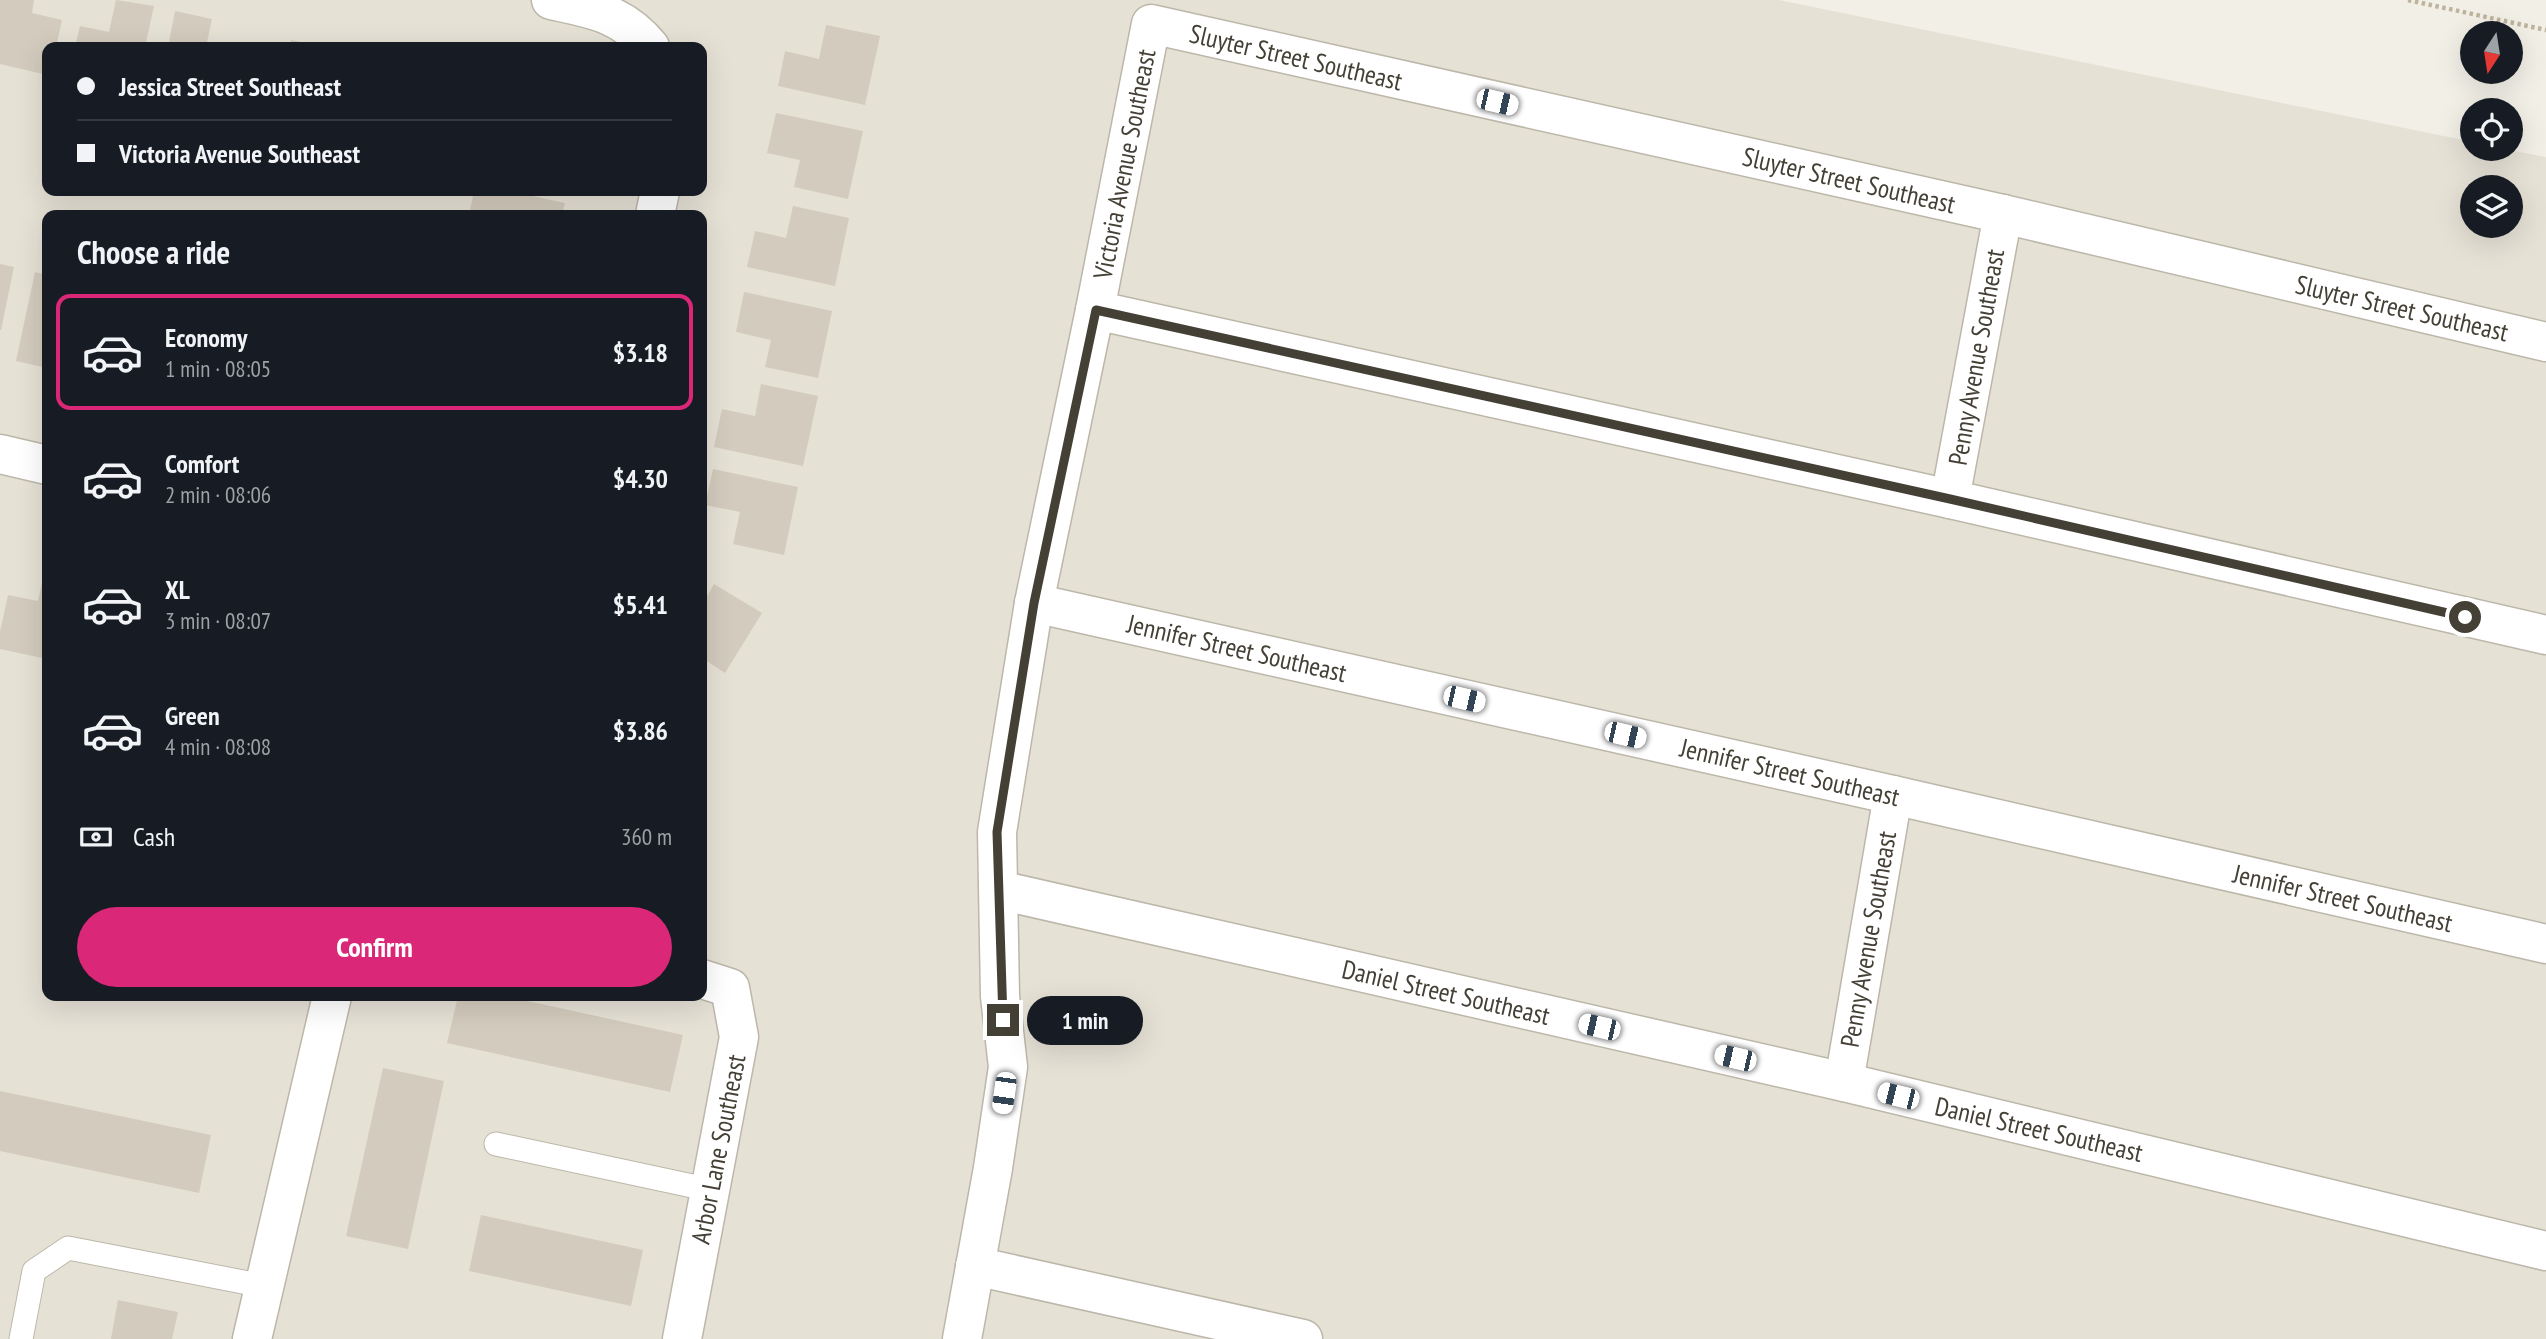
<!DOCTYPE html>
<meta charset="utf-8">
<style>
body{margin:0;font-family:"PT Sans Narrow",sans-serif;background:#242831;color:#f1f3f6;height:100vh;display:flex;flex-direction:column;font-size:26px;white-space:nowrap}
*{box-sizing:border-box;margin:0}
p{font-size:23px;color:#9ea1a6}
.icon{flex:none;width:38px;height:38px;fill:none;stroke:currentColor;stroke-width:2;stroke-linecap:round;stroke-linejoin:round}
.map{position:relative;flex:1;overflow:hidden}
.drawer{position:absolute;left:42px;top:210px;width:665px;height:791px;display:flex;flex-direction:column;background:#171b24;border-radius:14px;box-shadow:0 7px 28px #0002}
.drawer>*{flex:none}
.hud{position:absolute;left:42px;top:42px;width:665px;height:154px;border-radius:14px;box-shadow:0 7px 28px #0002;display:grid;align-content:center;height:154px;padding:0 35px;background:#171b24}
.needle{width:46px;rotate:192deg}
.controls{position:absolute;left:2460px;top:21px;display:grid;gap:14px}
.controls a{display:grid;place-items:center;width:63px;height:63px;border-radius:50%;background:#171b24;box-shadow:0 7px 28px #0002;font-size:35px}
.end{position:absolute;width:32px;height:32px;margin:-16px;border:9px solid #454036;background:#fff;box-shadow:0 0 0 4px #fff}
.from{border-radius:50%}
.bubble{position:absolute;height:49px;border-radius:24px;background:#171b24;box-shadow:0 7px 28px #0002;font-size:23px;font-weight:600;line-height:49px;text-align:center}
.car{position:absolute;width:21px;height:42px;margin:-21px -10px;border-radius:9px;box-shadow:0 0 5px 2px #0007;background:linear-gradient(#fff 24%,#345 0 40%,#fff 0 76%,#345 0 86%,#fff 0)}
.hud b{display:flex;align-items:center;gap:24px;height:66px;font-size:26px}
.hud b+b{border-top:2px solid #363941}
.hud i{width:18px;height:18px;background:#f1f3f6}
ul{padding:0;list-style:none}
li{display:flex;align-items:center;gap:21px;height:116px;margin:0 14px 10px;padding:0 21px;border:4px solid transparent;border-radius:14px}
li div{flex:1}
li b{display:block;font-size:26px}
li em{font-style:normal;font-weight:600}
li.selected{border-color:#db2777}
li>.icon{width:63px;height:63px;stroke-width:1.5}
h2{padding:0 35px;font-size:32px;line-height:84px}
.pay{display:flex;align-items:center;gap:18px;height:77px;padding:0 35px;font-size:26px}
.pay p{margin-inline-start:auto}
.cta{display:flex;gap:14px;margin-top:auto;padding:14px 35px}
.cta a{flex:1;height:80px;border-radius:42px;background:#db2777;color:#fff;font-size:28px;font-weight:600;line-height:80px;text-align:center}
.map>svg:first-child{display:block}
.residential{fill:#e6e1d5;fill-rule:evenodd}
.building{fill:#d3cbbd}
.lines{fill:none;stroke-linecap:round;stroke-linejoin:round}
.lane-casing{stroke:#bdb7aa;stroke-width:25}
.street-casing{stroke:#bdb7aa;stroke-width:41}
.path{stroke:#beb39c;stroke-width:4.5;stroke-dasharray:3.5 3.5;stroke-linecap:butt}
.lane{stroke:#fff;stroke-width:23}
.street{stroke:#fff;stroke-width:38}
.route{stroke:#454036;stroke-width:9}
.labels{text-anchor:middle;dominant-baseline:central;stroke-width:7;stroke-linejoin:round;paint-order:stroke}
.street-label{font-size:26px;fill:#454036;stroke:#fff}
</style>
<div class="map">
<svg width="2546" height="1339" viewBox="0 0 2546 1339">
<rect width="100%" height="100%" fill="#f2efe7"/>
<path class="residential" d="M0,0H1779L2473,142V149H2504L2546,157V1339H0ZM47,47H702V191H47ZM2473,187H2511V226H2473ZM47,215H702V996H47Z"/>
<g class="building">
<polygon points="0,0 34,0 32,13 62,20 56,47 47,47 47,75 0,64"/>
<polygon points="116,0 154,6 145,47 75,47 80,26 109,32"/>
<polygon points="175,11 212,19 206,47 168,47"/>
<polygon points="826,25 880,36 865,105 778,86 785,51 819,59"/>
<polygon points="291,40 321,46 321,47 290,47"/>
<polygon points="776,113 863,131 848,199 794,187 800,160 767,153"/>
<polygon points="474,191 509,191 565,203 562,215 469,215"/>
<polygon points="793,206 849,218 835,286 747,267 755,231 786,238"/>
<polygon points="0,264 14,267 1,330 0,330"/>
<polygon points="35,272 47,275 47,368 16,361"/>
<polygon points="744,292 832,311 818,378 765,367 771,340 736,332"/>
<polygon points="761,384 818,396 803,466 714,447 722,409 755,416"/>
<polygon points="713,469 798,487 784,555 733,544 740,512 705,505"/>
<polygon points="46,564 47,659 0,649 0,632 8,595 38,601"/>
<polygon points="714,584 762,613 725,673 702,658 702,605"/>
<polygon points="458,996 505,996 683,1035 670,1092 447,1043"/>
<polygon points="383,1068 444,1081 408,1249 346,1236"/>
<polygon points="0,1091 211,1135 199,1193 0,1151"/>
<polygon points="481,1215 643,1250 631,1306 469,1271"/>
<polygon points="118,1300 178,1312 172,1339 111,1339"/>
</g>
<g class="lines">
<defs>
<g id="lane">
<polyline points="496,1144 711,1190"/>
<polyline points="21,1339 34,1271 68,1248 264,1286"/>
</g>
<g id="street">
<path d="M551,0C592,9 622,13 650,47"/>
<polyline points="655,215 660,191"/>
<polyline points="1095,310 1950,499 2546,635"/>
<polyline points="0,454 47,465"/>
<polyline points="1950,499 2003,214"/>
<polyline points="1034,603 1893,795 2546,944"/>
<polyline points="999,890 1844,1082 2546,1251"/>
<polyline points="1844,1082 1893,795"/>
<polyline points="975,1266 1303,1339"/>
<polyline points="252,1339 332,996"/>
<polyline points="682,1339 739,1037 730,988 702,979"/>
<polyline points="962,1339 993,1168 1008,1067 1000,996 997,832 1034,603 1095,310 1151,24 2003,214 2546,342"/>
</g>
</defs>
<use href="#lane" class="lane-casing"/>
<use href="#street" class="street-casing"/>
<polyline class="path" points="2408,0 2546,30"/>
<use href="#lane" class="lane"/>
<use href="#street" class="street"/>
</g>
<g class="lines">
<polyline class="route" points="1003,1020 997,832 1034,603 1096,310 1950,499 2465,617"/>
</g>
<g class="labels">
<g class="street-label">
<text transform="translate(1296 57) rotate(13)">Sluyter Street Southeast</text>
<text transform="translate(1124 164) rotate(-79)">Victoria Avenue Southeast</text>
<text transform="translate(1849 180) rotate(13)">Sluyter Street Southeast</text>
<text transform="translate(2402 308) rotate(13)">Sluyter Street Southeast</text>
<text transform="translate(1976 357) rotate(-80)">Penny Avenue Southeast</text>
<text transform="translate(1237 648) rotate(13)">Jennifer Street Southeast</text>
<text transform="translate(1790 772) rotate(13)">Jennifer Street Southeast</text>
<text transform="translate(2343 898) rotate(13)">Jennifer Street Southeast</text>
<text transform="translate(1868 939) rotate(-80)">Penny Avenue Southeast</text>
<text transform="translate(1446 992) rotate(13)">Daniel Street Southeast</text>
<text transform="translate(2039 1129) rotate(13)">Daniel Street Southeast</text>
<text transform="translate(718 1149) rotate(-79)">Arbor Lane Southeast</text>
</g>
</g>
</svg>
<div class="controls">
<a><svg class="needle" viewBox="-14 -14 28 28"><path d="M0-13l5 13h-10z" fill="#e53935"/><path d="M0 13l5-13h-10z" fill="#9ea1a6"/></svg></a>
<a><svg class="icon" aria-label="locate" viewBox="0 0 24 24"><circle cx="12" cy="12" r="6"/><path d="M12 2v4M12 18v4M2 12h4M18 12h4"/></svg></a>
<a><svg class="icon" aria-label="layers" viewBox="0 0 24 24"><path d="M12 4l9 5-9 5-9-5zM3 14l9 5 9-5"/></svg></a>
</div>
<i class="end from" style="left:2465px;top:617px"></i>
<i class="end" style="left:1003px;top:1020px"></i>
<div class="bubble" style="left:1027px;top:996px;width:116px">1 min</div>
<i class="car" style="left:1497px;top:102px;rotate:103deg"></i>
<i class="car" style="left:1464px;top:699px;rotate:103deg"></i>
<i class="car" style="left:1625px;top:735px;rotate:103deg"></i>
<i class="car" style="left:1599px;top:1027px;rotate:283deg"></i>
<i class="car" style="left:1735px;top:1058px;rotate:283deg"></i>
<i class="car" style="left:1004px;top:1093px;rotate:188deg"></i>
<i class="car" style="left:1898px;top:1096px;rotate:284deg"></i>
<div class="hud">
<b><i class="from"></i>Jessica Street Southeast</b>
<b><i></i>Victoria Avenue Southeast</b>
</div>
<section class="drawer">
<h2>Choose a ride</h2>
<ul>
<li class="selected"><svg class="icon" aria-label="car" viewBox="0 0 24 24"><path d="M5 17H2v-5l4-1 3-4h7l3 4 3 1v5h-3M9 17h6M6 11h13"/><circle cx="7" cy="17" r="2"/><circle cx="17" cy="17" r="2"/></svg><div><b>Economy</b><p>1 min · 08:05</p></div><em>$3.18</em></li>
<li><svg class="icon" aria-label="car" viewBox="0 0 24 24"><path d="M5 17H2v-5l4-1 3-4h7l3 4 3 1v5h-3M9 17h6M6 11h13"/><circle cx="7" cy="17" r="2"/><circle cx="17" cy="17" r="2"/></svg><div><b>Comfort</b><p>2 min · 08:06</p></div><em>$4.30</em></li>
<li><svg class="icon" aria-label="car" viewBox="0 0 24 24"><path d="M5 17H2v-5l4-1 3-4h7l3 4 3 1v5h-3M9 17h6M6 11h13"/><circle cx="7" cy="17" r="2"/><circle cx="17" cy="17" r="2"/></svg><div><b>XL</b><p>3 min · 08:07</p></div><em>$5.41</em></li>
<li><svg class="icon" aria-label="car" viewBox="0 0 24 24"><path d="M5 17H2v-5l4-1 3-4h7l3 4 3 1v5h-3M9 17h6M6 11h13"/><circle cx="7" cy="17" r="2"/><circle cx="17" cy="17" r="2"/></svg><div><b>Green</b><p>4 min · 08:08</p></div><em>$3.86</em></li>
</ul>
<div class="pay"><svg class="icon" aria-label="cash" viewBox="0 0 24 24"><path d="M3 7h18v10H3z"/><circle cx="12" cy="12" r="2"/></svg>Cash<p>360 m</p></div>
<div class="cta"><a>Confirm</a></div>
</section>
</div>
